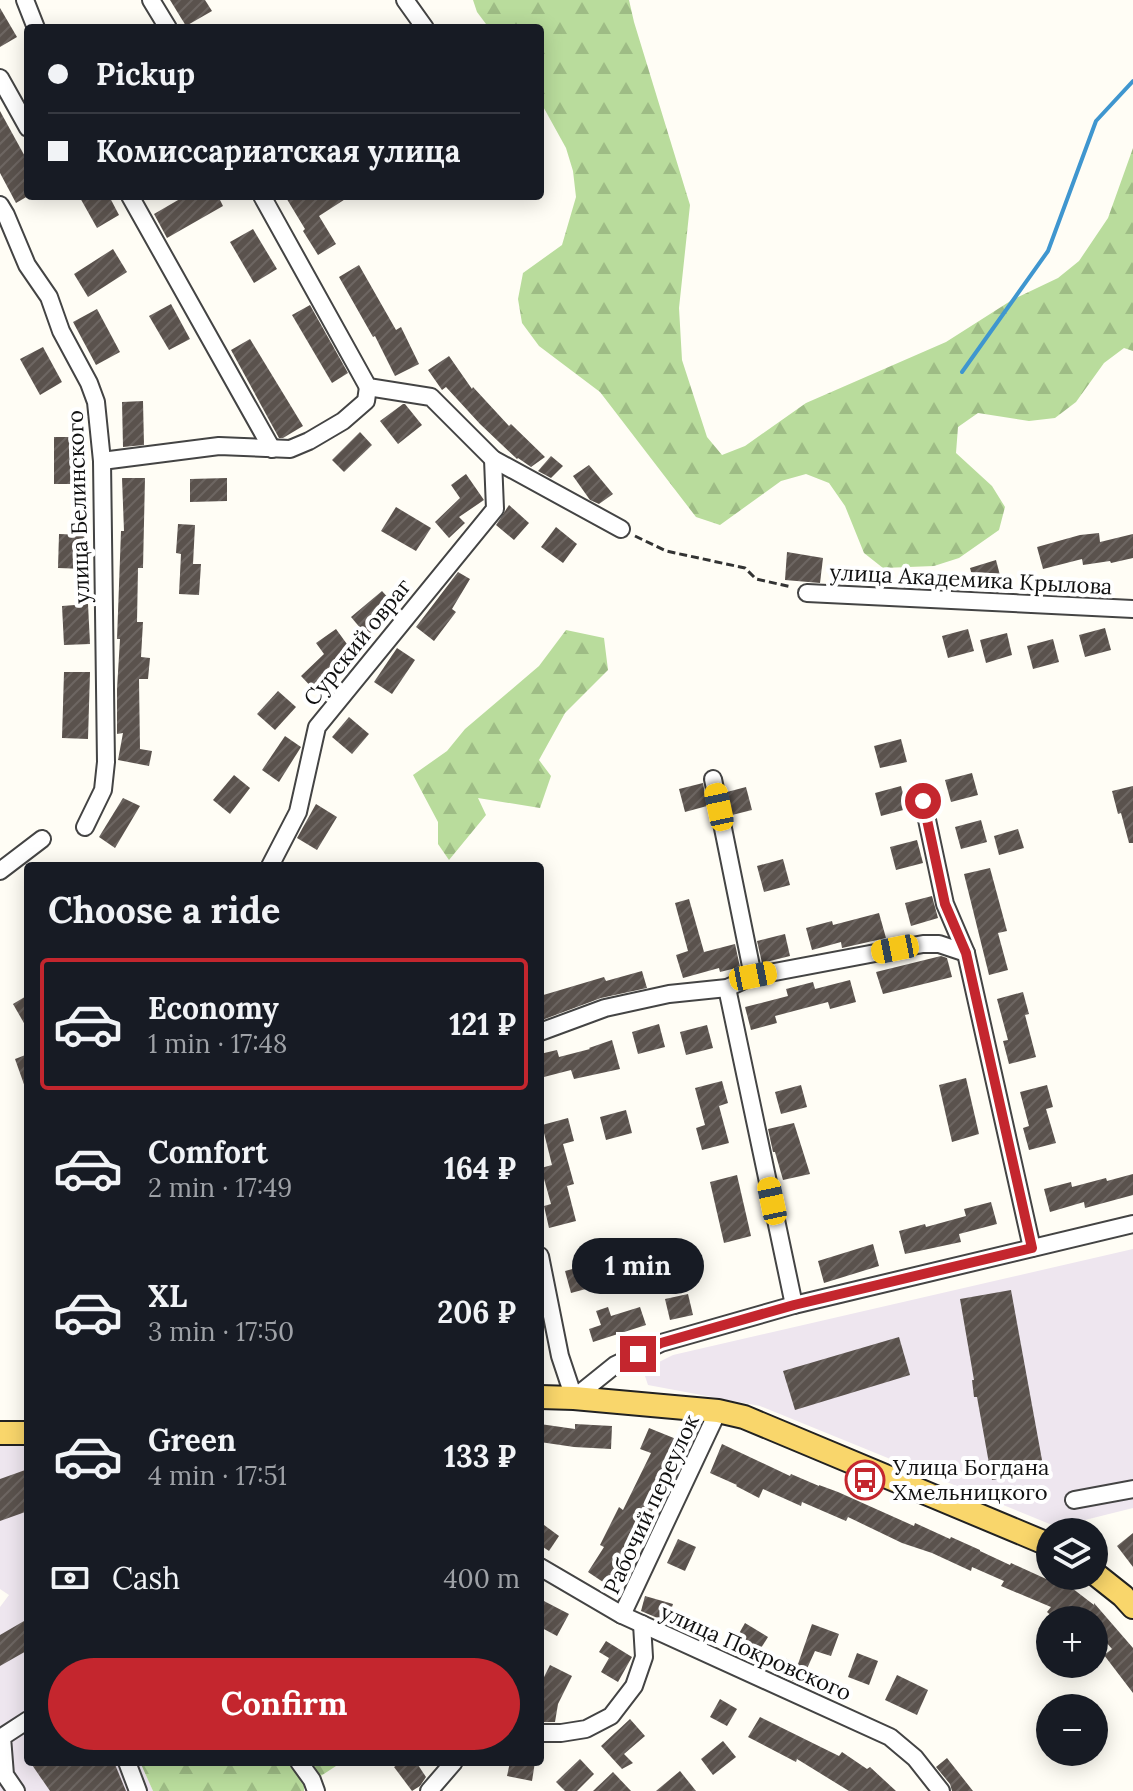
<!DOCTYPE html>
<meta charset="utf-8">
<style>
body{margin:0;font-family:Lora,serif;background:#20242c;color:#f1f3f6;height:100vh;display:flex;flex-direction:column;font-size:30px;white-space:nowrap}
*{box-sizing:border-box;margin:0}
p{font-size:26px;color:#9ea1a6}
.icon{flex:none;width:44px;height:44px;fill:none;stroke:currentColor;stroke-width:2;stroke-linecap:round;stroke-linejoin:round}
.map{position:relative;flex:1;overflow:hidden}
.sheet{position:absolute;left:24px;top:862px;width:520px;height:904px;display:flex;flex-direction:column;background:#171b24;border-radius:8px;box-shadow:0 4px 20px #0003}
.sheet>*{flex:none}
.top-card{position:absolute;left:24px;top:24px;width:520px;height:176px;border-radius:8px;box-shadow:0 4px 20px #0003;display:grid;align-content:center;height:176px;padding:0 24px;background:#171b24}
.buttons{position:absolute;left:1036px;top:1518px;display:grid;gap:16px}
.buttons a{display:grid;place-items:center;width:72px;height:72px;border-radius:50%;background:#171b24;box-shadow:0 4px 20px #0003;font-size:40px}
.end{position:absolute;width:36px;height:36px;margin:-18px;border:10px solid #c4262e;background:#fff;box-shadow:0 0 0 4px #fff}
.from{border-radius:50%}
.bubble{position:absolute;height:56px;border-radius:28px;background:#171b24;box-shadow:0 4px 20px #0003;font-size:26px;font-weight:700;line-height:56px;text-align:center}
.car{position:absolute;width:24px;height:48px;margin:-24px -12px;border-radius:10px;box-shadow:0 0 6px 2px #0007;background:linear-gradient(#f5c518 24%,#345 0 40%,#f5c518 0 76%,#345 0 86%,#f5c518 0)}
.top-card b{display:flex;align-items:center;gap:28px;height:76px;font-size:30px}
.top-card b+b{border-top:2px solid #363941}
.top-card i{width:20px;height:20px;background:#f1f3f6}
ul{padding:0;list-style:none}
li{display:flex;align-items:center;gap:24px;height:132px;margin:0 16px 12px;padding:0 8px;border:4px solid transparent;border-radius:8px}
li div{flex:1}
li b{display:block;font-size:30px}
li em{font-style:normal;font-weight:700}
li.on{border-color:#c4262e}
li>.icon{width:72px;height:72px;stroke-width:1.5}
h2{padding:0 24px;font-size:36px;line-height:96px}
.pay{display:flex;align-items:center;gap:20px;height:88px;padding:0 24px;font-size:30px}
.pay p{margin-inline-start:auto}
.cta{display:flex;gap:16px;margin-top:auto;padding:16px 24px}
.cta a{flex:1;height:92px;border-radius:48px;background:#c4262e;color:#fff;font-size:32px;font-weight:700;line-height:92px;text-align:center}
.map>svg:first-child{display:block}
.industrial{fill:#eee6ef}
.forest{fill:url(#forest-firs)}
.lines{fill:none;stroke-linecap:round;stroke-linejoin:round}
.stream{stroke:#3f96cf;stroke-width:4}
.building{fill:url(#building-hatch)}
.minor-casing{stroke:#444;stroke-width:20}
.major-casing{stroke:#222;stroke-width:26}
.path{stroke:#333;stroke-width:3;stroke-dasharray:8 4;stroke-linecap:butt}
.minor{stroke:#fff;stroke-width:16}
.major{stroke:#f9d66b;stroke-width:22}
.route{stroke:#c4262e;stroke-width:10}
.labels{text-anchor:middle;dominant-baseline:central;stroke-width:8;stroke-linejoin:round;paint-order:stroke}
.street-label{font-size:22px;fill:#111;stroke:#fff}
.poi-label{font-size:22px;fill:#111;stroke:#fff;text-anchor:start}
</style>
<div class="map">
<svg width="1133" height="1791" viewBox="0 0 1133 1791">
<defs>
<pattern id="forest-firs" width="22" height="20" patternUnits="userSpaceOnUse" patternTransform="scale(2)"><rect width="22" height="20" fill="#b9dc9c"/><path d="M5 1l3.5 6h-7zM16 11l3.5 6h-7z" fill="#9ebc85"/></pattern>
<pattern id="building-hatch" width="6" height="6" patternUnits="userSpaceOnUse" patternTransform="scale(2)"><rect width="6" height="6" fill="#5a524d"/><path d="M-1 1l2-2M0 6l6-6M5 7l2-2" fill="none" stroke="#6d6662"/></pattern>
</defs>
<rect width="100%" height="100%" fill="#fffdf5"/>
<g class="industrial">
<polygon points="1133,1249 1133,1508 1057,1527 760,1406 648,1385 643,1370 673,1355"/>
<polygon points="28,1442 28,1762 140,1762 153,1791 0,1791 0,1607 9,1595 0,1589 0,1443"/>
</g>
<g class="forest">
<polygon points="473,0 629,0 634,22 690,205 679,308 682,360 707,437 722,455 745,446 806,403 946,342 1012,300 1058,278 1079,261 1108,218 1133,148 1133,351 1124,348 1104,363 1076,402 1055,418 1029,421 978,413 958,427 956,453 992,486 1005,507 999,530 959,558 934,566 883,568 864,553 845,506 829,483 806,474 781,481 720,525 696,517 600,392 539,346 522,323 518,299 523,273 562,245 576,197 573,171 566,148 540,101 540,28 489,28 477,12"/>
<polygon points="566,630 604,638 608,670 565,713 539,760 551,776 540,808 478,798 486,815 449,860 438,844 438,822 413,775 447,751 465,729 539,666"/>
<polygon points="140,1762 336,1762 336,1766 304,1787 304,1791 153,1791"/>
</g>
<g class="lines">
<polyline class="stream" points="962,372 1048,251 1096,121 1133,81"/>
</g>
<g class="building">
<polygon points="170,0 205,0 212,11 186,26"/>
<polygon points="0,8 17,37 0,47"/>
<polygon points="0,111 28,162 28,196 16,203 0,173"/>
<polygon points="79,196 109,196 119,215 97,228"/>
<polygon points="185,196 218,196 223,206 167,238 154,214"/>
<polygon points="285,196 350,196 319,216 336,244 318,255 303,231 305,229"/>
<polygon points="253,229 277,269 254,283 230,242"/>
<polygon points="113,249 127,272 88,297 74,274"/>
<polygon points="359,265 396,330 401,327 419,364 395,376 375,336 373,337 339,277"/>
<polygon points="171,304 190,339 169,350 149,316"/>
<polygon points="310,305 348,373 332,383 292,315"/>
<polygon points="97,309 120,352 96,365 73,322"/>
<polygon points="250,339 303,426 283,438 279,438 231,350"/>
<polygon points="43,347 62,382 40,395 20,359"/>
<polygon points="449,356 472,389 473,387 509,426 511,424 545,457 531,467 518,458 517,459 480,424 446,387 442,390 428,370"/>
<polygon points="143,401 144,445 123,447 122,402"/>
<polygon points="403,404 405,404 422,425 398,444 380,421"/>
<polygon points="360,432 372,445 344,472 332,460"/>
<polygon points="54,437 83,437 84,484 54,484"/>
<polygon points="551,456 563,466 551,478 538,471"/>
<polygon points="589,465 613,494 599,504 590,500 573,476"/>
<polygon points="466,474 484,500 459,517 465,523 449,538 435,522 460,498 451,485"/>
<polygon points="122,478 145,478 143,568 138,568 137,622 143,622 141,657 150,658 148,679 139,679 140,749 152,751 149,766 118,760 123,733 117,734 117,689 120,639 117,639 121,531 124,531"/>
<polygon points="227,478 227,501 190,502 190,479"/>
<polygon points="509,505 529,523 514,540 496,525"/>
<polygon points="396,507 431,528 416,551 381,531"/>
<polygon points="178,524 195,525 193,564 201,564 199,595 179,594 181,554 176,553"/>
<polygon points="556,527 577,544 563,563 541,547"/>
<polygon points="1099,533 1100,542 1133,534 1133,558 1111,563 1110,561 1083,565 1082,559 1043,569 1037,547 1080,535"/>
<polygon points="59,534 85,535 84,569 58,568"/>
<polygon points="787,552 823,558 820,583 785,580"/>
<polygon points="996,560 1002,583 976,590 970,568"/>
<polygon points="458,572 470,579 452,609 456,612 434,641 416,627"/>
<polygon points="382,591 398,609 367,636 351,617"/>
<polygon points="88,604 90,644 64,645 62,606"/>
<polygon points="1105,628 1111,650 1085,657 1079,635"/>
<polygon points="336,629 352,651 327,669 335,677 317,693 301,676 324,654 316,643"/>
<polygon points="968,629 974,651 948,658 942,636"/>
<polygon points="1007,633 1012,655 986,663 980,640"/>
<polygon points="1053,639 1059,662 1033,669 1027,646"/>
<polygon points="397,648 415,660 392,694 374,682"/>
<polygon points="64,672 90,672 88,739 62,738"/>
<polygon points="278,691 296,707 275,730 257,714"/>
<polygon points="349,717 369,734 352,754 332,737"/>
<polygon points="285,736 301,747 279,782 262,770"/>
<polygon points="901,739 907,762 880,768 874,746"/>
<polygon points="972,773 978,795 951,802 945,780"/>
<polygon points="234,775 250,788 230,814 213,800"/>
<polygon points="703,783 707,806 685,812 679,789"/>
<polygon points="901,786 907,809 881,816 875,793"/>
<polygon points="1133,786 1133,843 1129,843 1121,813 1118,814 1112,791"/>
<polygon points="746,787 752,810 732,815 727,792"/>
<polygon points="123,798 140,806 115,848 99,837"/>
<polygon points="316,804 337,817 317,850 297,838"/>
<polygon points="981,820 987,842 961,849 955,827"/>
<polygon points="1018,829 1024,848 999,855 994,836"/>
<polygon points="917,840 923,863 896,870 890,847"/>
<polygon points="783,859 790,885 764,892 757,866"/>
<polygon points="990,868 1007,931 998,933 1008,970 989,975 964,874"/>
<polygon points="932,896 938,918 911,926 905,903"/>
<polygon points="689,899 704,952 735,944 740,967 720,972 719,968 683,978 676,955 688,951 675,903"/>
<polygon points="879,913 886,938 842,948 841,942 812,950 806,928 832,921 833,925"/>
<polygon points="785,934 790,956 762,963 757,941"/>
<polygon points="941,956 947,958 952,977 883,994 876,972"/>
<polygon points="642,971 647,988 601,998 542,1020 540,996 604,977 606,981"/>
<polygon points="850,980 856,1002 830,1009 828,1002 775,1016 777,1023 751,1030 745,1007 788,996 786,989 813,982 815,989"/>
<polygon points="1023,992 1029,1014 1025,1015 1036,1057 1009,1064 1003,1041 1008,1040 997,999"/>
<polygon points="28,995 28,1030 13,1004"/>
<polygon points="659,1024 665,1047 638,1054 632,1032"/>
<polygon points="707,1025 713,1048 686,1055 680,1032"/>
<polygon points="612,1040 620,1069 574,1079 571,1070 540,1078 540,1054 557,1050 559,1057 590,1049 589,1048"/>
<polygon points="28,1054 28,1090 26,1090 15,1059"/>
<polygon points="966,1078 979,1134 952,1142 939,1085"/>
<polygon points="722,1081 728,1103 719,1106 729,1143 702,1150 696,1128 705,1125 695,1088"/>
<polygon points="801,1085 807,1107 781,1114 775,1092"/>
<polygon points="1047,1085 1053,1107 1046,1109 1056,1143 1029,1150 1023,1128 1029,1126 1020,1092"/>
<polygon points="626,1110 632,1133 606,1140 600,1117"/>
<polygon points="568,1118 574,1141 563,1144 574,1184 567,1186 576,1221 549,1228 544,1206 551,1204 541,1168 552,1165 542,1125"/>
<polygon points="794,1123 810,1174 783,1180 775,1152 773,1152 768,1129"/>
<polygon points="1133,1174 1133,1195 1085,1208 1084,1202 1050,1212 1044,1189 1071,1182 1072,1187 1106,1178 1107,1181"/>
<polygon points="737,1175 751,1236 724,1243 710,1182"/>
<polygon points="991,1202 997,1224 959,1234 961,1242 905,1254 899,1231 925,1224 926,1227 966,1216 964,1209"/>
<polygon points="873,1244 879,1266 824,1283 818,1261"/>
<polygon points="591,1264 597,1286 571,1293 565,1271"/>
<polygon points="1011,1290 1044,1471 992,1480 977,1397 974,1397 972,1380 974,1380 960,1299"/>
<polygon points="688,1294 693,1315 670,1320 665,1299"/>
<polygon points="608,1307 611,1316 640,1307 646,1325 593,1342 589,1329 601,1325 596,1311"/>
<polygon points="899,1337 910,1375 795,1410 783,1371"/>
<polygon points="540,1424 575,1429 575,1424 612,1426 611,1449 574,1447 540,1442"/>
<polygon points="649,1428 686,1443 628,1559 626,1558 609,1586 588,1572 604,1547 600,1545 619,1507 623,1510 651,1453 640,1449"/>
<polygon points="722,1444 790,1476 791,1474 819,1486 819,1485 838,1492 914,1526 915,1523 950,1539 951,1537 980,1550 980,1551 1010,1565 1011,1563 1066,1588 1068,1585 1094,1605 1094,1603 1133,1648 1133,1693 1104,1655 1112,1649 1094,1628 1094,1620 1087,1620 1081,1613 1076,1620 1056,1620 1047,1612 1051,1607 1001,1586 1004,1581 972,1567 971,1571 932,1553 902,1543 848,1517 846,1521 802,1502 801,1506 763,1489 759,1498 736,1486 737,1485 710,1473"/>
<polygon points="28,1469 28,1511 0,1521 0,1479"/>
<polygon points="540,1522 559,1536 549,1551 540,1545"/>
<polygon points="1133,1533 1133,1567 1117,1546"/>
<polygon points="678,1539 696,1547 685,1571 667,1563"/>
<polygon points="645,1596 673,1604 667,1622 641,1611"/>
<polygon points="540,1599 569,1614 557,1636 540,1627"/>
<polygon points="24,1621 28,1628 28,1650 0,1666 0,1635"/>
<polygon points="745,1623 768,1637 752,1662 729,1651"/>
<polygon points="812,1624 839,1634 831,1656 815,1651 800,1684 775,1672 782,1657 798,1664"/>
<polygon points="606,1641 632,1657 618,1682 601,1672 609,1658 599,1652"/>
<polygon points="857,1653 878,1661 869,1685 848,1677"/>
<polygon points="550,1665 572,1676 558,1704 555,1722 540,1722 540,1685"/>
<polygon points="897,1675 928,1690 917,1715 885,1700"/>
<polygon points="720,1699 737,1709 727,1726 710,1717"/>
<polygon points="760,1717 839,1756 842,1752 867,1769 870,1767 896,1791 849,1791 797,1759 796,1762 748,1737"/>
<polygon points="630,1719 645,1736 624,1754 633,1763 622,1769 601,1746"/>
<polygon points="723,1741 736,1757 713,1775 701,1759"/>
<polygon points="947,1758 973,1791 952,1791 950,1784 936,1767"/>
<polygon points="580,1759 594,1774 577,1791 565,1791 556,1782"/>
<polygon points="30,1762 114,1762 126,1791 50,1791"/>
<polygon points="401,1762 416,1762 426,1777 420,1786 412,1791 394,1767"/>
<polygon points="510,1762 535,1762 532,1781 507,1776"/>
<polygon points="680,1771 696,1791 656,1791"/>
<polygon points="613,1772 631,1791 593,1791"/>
</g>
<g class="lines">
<defs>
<g id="minor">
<polyline points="25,0 36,28"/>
<polyline points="151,0 168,28"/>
<polyline points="405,0 425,28"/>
<polyline points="0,78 28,128"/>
<polyline points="130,196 272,449"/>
<polyline points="262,196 368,387 431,397 493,459 621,529"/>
<polyline points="0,205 6,215 27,265 49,297 61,331 89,383 96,402 102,461 106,762 103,790 85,827"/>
<polyline points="102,461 219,446 290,449 309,441 343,421 366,401 368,387"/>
<polyline points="807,593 1133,609"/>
<polyline points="713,779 753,976"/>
<polyline points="923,801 945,904 966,953 1032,1248"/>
<polyline points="270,866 298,812 317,727 495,509 493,459"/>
<polyline points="0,871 42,839"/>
<polyline points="727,988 794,1305"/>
<polyline points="540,1032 605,1008 669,994 727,988 753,976 923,944 939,944 966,953"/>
<polyline points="540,1256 560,1356 574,1398 615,1365 661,1343 794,1305 1133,1224"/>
<polyline points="1074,1500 1133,1489"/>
<polyline points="540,1567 622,1615 890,1737 915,1758 941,1791"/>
<polyline points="622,1615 718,1411"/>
<polyline points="540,1733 561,1733 586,1729 611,1716 634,1686 644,1657 642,1624"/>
<polyline points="127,1762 138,1791"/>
<polyline points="299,1762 312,1780 316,1791"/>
<polyline points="16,1791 5,1775 2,1737 28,1720"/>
<polyline points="429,1791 454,1762"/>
</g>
<g id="major">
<polyline points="540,1397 574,1398 718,1411 744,1417 1050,1545"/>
<polyline points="0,1433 28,1433"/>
<polyline points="1094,1573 1123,1596 1133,1607"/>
</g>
</defs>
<use href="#minor" class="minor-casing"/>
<use href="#major" class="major-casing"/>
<polyline class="path" points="635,536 666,551 745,568 756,579 792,587"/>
<use href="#minor" class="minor"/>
<use href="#major" class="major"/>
</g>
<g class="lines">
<polyline class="route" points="638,1354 661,1343 794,1305 1032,1248 966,953 945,904 923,801"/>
</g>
<defs>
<symbol id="bus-ring" viewBox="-11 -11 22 22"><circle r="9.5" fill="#fff" stroke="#c4262e" stroke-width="1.5"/><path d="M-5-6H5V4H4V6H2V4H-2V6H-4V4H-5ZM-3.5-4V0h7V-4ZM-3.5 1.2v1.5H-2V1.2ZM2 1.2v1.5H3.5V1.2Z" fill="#c4262e"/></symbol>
</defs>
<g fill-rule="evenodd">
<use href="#bus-ring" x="843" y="1458" width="44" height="44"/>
</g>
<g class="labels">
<g class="street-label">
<text transform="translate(78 507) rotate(-92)">улица Белинского</text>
<text transform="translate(971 579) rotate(3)">улица Академика Крылова</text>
<text transform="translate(357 642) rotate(-51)">Сурский овраг</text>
<text transform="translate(651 1504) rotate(-65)">Рабочий переулок</text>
<text transform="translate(756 1652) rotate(24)">улица Покровского</text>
</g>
<g class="poi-label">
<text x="893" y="1467">Улица Богдана<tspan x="893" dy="25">Хмельницкого</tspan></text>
</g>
</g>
</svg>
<div class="buttons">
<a><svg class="icon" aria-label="layers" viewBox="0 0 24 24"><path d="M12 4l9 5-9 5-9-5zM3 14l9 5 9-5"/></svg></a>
<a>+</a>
<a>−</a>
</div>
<i class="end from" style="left:923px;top:801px"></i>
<i class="end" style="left:638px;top:1354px"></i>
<div class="bubble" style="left:572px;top:1238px;width:132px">1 min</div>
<i class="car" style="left:719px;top:807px;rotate:348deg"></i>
<i class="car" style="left:895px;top:949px;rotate:259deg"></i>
<i class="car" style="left:753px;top:976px;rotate:79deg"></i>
<i class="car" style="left:772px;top:1201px;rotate:348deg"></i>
<div class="top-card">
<b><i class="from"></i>Pickup</b>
<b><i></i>Комиссариатская улица</b>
</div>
<section class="sheet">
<h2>Choose a ride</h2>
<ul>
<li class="on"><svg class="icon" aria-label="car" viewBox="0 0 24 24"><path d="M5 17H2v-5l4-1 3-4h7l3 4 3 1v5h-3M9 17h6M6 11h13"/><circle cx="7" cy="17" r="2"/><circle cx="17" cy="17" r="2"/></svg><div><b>Economy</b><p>1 min · 17:48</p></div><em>121 ₽</em></li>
<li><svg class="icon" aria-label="car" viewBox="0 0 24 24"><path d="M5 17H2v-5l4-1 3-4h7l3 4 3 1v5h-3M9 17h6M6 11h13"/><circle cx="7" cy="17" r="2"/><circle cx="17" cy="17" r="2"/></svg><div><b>Comfort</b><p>2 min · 17:49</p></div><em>164 ₽</em></li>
<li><svg class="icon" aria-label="car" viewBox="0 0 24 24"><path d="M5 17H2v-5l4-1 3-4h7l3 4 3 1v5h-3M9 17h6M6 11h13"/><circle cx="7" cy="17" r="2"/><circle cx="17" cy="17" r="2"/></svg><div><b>XL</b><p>3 min · 17:50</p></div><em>206 ₽</em></li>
<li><svg class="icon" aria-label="car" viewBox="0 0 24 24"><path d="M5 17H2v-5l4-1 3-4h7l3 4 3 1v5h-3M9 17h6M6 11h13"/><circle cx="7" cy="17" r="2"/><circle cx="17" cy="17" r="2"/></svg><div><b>Green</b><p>4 min · 17:51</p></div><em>133 ₽</em></li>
</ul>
<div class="pay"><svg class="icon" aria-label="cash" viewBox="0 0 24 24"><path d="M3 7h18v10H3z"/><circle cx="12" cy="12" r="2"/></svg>Cash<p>400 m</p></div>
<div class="cta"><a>Confirm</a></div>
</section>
</div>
